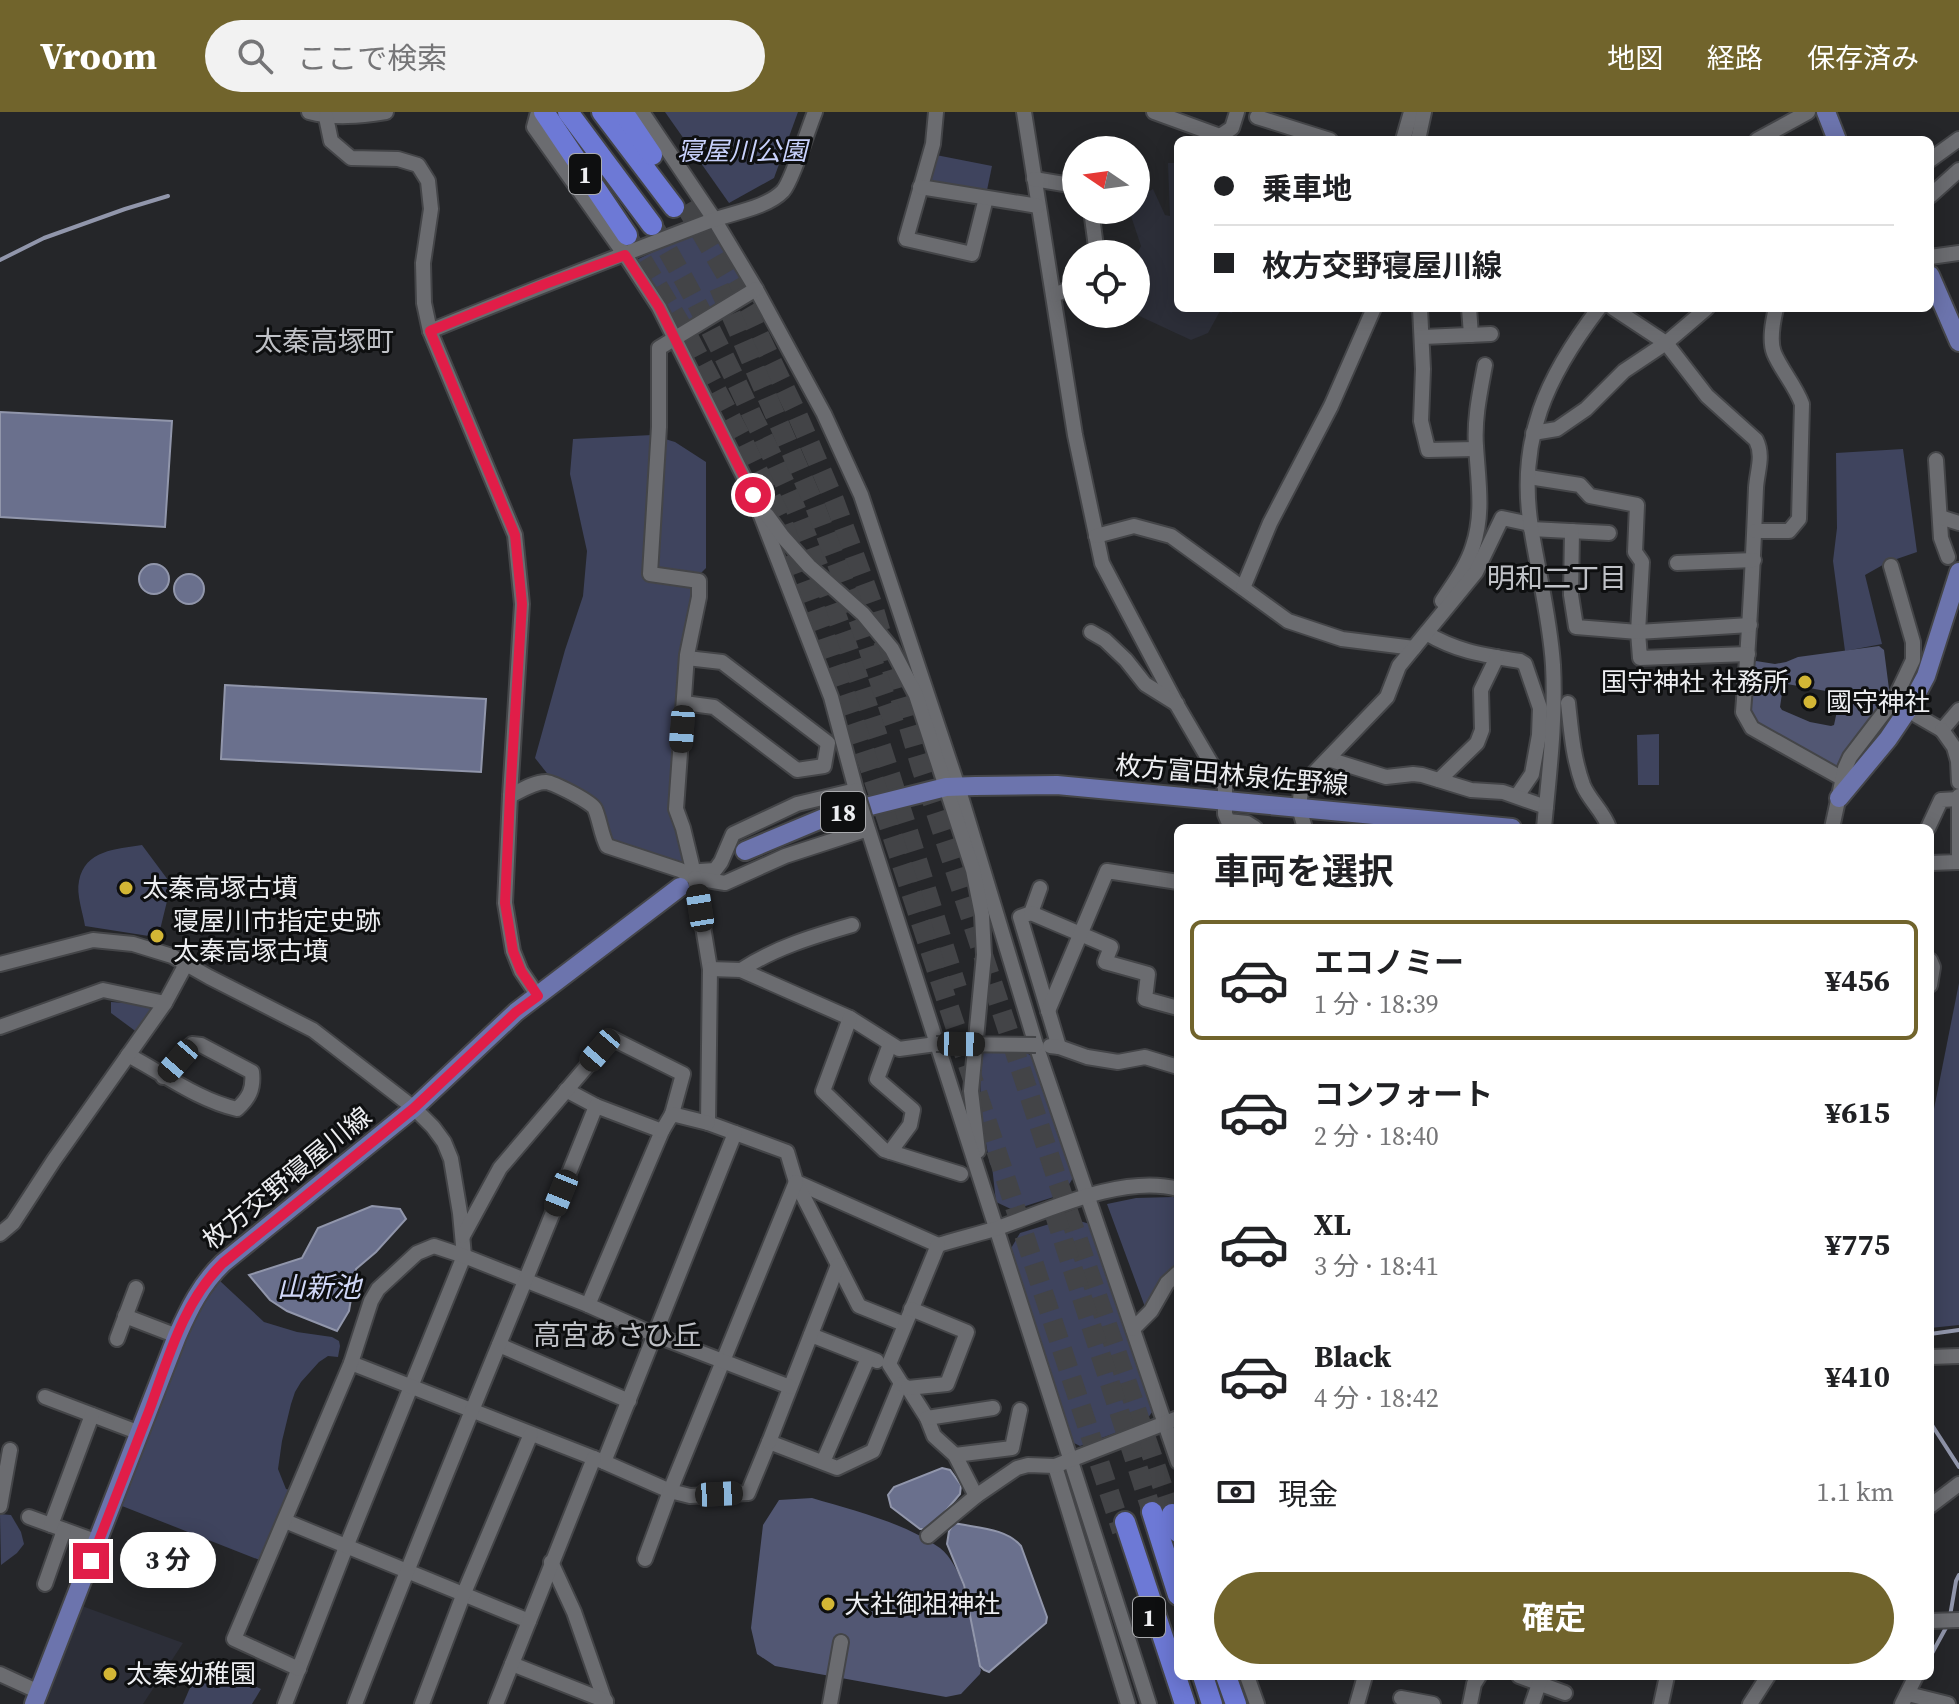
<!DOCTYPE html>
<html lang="ja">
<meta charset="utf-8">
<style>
body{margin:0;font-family:"Source Serif 4","Noto Sans JP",serif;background:#f2f2f2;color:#202124;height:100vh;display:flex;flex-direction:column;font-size:30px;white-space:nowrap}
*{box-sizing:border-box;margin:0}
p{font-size:26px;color:#757577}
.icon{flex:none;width:44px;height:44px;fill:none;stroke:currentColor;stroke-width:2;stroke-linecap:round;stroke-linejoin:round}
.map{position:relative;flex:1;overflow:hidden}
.sheet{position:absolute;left:1174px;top:712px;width:760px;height:856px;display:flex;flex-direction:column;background:#fff;border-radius:12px;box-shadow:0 4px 20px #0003}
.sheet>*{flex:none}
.banner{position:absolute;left:1174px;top:24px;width:760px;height:176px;border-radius:12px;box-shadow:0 4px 20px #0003;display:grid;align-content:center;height:176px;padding:0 40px;background:#fff}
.needle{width:52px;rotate:283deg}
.tools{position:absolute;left:1062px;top:24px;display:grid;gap:16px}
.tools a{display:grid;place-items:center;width:88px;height:88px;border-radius:50%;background:#fff;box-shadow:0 4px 20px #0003;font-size:40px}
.end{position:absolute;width:36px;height:36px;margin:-18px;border:10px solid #e11d48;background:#fff;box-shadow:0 0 0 4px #fff}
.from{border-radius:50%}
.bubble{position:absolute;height:56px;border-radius:28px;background:#fff;box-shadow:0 4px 20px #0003;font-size:26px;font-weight:700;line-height:56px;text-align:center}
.car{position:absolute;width:24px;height:48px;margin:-24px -12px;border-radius:10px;box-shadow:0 0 6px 2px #0007;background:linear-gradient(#222 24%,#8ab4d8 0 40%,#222 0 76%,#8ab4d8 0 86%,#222 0)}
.banner b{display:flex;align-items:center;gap:28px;height:76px;font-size:30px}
.banner b+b{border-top:2px solid #e0e0e0}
.banner i{width:20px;height:20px;background:#202124}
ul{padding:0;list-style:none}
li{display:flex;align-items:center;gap:24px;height:120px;margin:0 16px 12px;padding:0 24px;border:4px solid transparent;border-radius:12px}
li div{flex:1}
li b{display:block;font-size:30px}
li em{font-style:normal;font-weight:700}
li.on{border-color:#71642c}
li>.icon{width:72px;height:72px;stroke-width:1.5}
h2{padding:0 40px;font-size:36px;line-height:96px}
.pay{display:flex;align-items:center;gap:20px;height:88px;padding:0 40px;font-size:30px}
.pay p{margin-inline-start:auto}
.primary-button{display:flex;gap:16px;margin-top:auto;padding:16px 40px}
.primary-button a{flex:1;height:92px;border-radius:48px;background:#71642c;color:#fff;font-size:32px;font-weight:700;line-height:92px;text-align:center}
header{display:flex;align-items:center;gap:48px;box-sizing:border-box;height:112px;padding:0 40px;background:#71642c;color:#fff}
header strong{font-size:38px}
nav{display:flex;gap:44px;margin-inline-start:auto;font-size:28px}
.search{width:560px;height:72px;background:#f2f2f2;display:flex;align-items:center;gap:20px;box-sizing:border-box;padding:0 28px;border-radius:44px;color:#757577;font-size:30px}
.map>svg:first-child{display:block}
.built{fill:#2c2e38}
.green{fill:#3f445e}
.forest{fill:#525773;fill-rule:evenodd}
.water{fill:#6a708d;stroke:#9196ab;stroke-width:2}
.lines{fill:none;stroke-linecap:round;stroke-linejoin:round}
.stream{stroke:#9196ab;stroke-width:4}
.highway-tunnel{stroke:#434447;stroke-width:20;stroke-dasharray:20 10;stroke-linecap:butt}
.minor-casing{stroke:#444548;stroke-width:18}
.major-casing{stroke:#444548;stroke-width:22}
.highway-casing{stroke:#444548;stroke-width:24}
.minor{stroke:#6b6c70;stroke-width:14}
.major{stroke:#6c74ad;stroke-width:18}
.highway{stroke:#6d79d6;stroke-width:20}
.minor-bridge-casing{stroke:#444548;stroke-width:18;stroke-linecap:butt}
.minor-bridge{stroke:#6b6c70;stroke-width:14}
.route{stroke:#e11d48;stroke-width:10}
.poi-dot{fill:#d3b635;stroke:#0e0f10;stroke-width:3}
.labels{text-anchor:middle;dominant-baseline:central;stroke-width:6;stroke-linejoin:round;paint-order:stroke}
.shield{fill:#0e0f10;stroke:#aaabae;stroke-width:2}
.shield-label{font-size:24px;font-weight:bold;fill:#edeef1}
.park-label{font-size:26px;font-style:italic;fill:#c8d1fc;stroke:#0e0f10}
.poi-label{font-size:26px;fill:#edeef1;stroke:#0e0f10;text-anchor:start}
.street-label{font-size:26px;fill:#edeef1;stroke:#0e0f10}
.neighbourhood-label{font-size:28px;fill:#bfc1c6;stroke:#0e0f10}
.water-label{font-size:28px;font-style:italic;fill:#d0d7f7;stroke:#0e0f10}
</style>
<header>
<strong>Vroom</strong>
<div class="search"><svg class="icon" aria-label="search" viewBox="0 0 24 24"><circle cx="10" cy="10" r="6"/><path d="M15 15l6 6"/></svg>ここで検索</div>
<nav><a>地図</a><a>経路</a><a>保存済み</a></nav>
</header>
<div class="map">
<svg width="1959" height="1592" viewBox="0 0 1959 1592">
<rect width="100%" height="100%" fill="#252629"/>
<g class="built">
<polygon points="1168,51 1178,51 1178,196 1234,196 1232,201 1220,199 1208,221 1191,228 1135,202 1136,144 1141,134 1129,98 1136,98 1136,87 1153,77 1165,103 1170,104"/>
<polygon points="82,1494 183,1531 143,1592 46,1592"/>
</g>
<g class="green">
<polygon points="665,0 798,0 774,66 729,91"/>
<polygon points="936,43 992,54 986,83 930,72"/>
<polygon points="718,109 749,170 676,217 634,149"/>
<polygon points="652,323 675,330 706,350 706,456 698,464 677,589 686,753 608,726 595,691 550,665 535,646 565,538 583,484 587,439 570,362 573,327"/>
<polygon points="1903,337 1917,440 1888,450 1865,463 1882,532 1845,539 1833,449 1837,416 1836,341"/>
<polygon points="1659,622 1659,673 1638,673 1637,623"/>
<path d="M142,733L168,768L169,781L159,822L155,825L85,814C83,801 76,782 79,769C85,738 116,737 142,733Z"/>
<polygon points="1959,871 1959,1213 1930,1216 1930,1017"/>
<polygon points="111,890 154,893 138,921 111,901"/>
<path d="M983,938C999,939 1023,934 1035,947L1073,1066L1063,1082L1013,1098L996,1090L992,1054L990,1052C982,1013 977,978 983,938Z"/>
<polygon points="1173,1085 1178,1087 1178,1155 1161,1173 1145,1195 1107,1092 1136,1086"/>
<polygon points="1069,1106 1090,1112 1155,1296 1145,1310 1080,1334 1070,1329 1010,1138 1020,1121"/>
<polygon points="220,1169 264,1210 297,1220 332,1225 339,1229 340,1234 338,1245 328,1244 319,1250 301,1270 295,1280 291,1292 282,1329 278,1357 286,1377 293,1379 262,1449 122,1394 196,1203"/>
<polygon points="0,1402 11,1403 21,1420 24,1432 17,1441 1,1453"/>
<polygon points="201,1550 261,1577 252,1592 183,1592"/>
</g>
<g class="forest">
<path d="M1879,534L1884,538L1889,577L1888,585L1841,656L1826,655L1756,611L1749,597L1752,553L1756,549L1775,552L1786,550L1798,545ZM1787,572L1837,581L1840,585L1834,613L1831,614L1810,610L1782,598L1780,595L1783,575Z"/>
<path d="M812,1386C855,1399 903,1410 940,1436C951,1445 958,1459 963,1473C972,1500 972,1530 981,1558L980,1562L961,1582L946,1585L775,1554L757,1542L751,1516L763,1413L779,1388Z"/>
</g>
<g class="water">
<polygon points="0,300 172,309 165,415 0,405"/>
<circle cx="154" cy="467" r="15"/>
<circle cx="189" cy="477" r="15"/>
<polygon points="225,573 486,587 481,660 221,647"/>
<polygon points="372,1094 400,1097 406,1107 376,1140 356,1157 349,1199 337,1219 287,1199 270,1188 249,1163 302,1146 318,1116"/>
<polygon points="942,1356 950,1358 961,1373 960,1382 938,1408 926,1417 920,1417 891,1395 888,1383 894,1375"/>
<path d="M954,1411C977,1416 1006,1416 1021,1434L1047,1505L1046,1511L989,1560L984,1558L980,1554L964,1473L947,1432L949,1419Z"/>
</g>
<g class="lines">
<g class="stream">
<polyline points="0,148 44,126 125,97 168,84"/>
<polyline points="1930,1222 1959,1218"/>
<polyline points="1930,1310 1959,1355"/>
<polyline points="1950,1504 1956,1469 1959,1463"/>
<polyline points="1930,1545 1948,1512"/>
</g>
<g class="highway-tunnel">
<polyline points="685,93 748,200 797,302 834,388 873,494 921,655 1057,1067 1172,1402"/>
<path d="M653,113C689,174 721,236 751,301C768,335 785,370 799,405C861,559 907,718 957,876"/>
<polyline points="627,123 690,228 743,329 781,406 824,521 858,620 1122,1419"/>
<polyline points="719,175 815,394 859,509 896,617"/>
<polyline points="1054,1100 1152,1400"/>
</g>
<defs>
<g id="minor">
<path d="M309,0C335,7 360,4 386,0"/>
<polyline points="538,0 534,15 625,143 659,195 753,383 831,585 856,678 797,692 733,722 721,750 715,758 700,759 695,765"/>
<polyline points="642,0 714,107 756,177 824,302 861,383 958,675 1036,933 1178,1350"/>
<polyline points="936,0 933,32 906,127 972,142 986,86"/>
<polyline points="1024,0 1075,323 1102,451 1177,593 1225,675 1225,702 1228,709 1247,711 1255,716"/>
<polyline points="1154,0 1220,24 1232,16 1237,0"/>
<polyline points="326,5 331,29 351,46 398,47 418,53 428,69 431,97 423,151 424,191 430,219 515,423 522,492 510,684 505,791 513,839 521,859 538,884"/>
<polyline points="1257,5 1330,28"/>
<polyline points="1403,28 1411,0"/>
<polyline points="1418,28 1424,0"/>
<polyline points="1757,28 1808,0"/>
<polyline points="1930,48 1959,27"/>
<polyline points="1034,67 1076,74"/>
<polyline points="920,75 1038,94"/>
<polyline points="1930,84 1959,58"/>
<polyline points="1091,98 1097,142"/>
<polyline points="1930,145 1959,141"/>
<polyline points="1054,183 1076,174"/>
<polyline points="1420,196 1423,257 1421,309 1428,338 1476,337"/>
<polyline points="1469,196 1471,223"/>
<path d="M1613,196L1666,231L1707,284L1756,328C1764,344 1757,359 1756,376C1753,451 1749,526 1743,600L1752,616L1843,667"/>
<path d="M430,219C523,181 616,145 710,109C731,101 767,96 783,79C792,69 808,17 815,0"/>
<polyline points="1423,225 1491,222"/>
<polyline points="1533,321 1557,317 1586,297 1624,259 1666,231 1707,196"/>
<polyline points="1936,348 1941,426 1948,445"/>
<polyline points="1529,365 1580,373 1590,384 1637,393 1635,440 1642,450 1638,520 1640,546 1748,542"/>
<polyline points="767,403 783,425 809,454 863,502 892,537 916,583 973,758 982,803 984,843 971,979 978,1039"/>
<polyline points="1940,405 1959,411"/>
<polyline points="1531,417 1609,421"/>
<polyline points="1572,419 1571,483 1576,515 1638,520 1750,513"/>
<path d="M1755,419H1789L1799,407L1802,292C1795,273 1781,258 1774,241C1769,228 1773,209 1776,196"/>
<polyline points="1096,424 1134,414 1171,424 1288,509 1342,527 1414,536"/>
<polyline points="1677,451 1754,448"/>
<polyline points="1243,476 1270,411 1331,294 1374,196"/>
<path d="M1442,489C1453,472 1467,454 1473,434C1484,401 1478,368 1476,334C1474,307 1480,280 1485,253"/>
<polyline points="1091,520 1105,528 1126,548 1145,572 1177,592"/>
<path d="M1426,521C1458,540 1484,543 1520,549L1525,552L1540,596L1539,623L1532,662L1517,684"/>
<polyline points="684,591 714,595 797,658 824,654 828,631 722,550 687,546"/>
<path d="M1568,591C1571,618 1573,646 1583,673C1589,688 1604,700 1609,716"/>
<polyline points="1916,603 1942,618 1959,598"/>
<polyline points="1942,618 1954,635 1958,649 1959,670"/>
<polyline points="1328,647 1386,665 1413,662 1422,663 1471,678 1503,680 1546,695"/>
<polyline points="1439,668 1477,631 1482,618 1481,578 1497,545"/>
<path d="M510,684C520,679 534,670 546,670C554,671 592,690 595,697C600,709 601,722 607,734L680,758L695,766L683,716L676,697L687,543L699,485V469L650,462L659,315V236L756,177"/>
<polyline points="1305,716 1299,696 1301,679 1313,662 1387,585 1399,554 1476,460 1502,406 1530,412"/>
<path d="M1544,716C1549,661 1556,608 1553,553C1550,506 1538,460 1531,415C1517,327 1547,264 1599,196"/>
<polyline points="1832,716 1845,656 1850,645 1895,586 1913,548 1913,530 1891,454"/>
<polyline points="1928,716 1941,688 1959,687"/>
<polyline points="1930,751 1959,750 1959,684"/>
<path d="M695,766L725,771L785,744L868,717C960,1009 1057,1300 1149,1592"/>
<path d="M695,766L710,857L708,1011L787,1040L796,1070L938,1133C958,1127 978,1122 998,1116C1049,1098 1123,1062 1178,1077"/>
<polyline points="1040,776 1031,801 1020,805 1059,935"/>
<polyline points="1031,801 1111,835 1105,850 1148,862 1145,887 1178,896"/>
<polyline points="1930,848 1933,855 1930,873"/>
<polyline points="0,852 93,828 133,832 172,844 209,865 313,918 414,996 433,1015 444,1030 451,1047 460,1101 464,1144 346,1435 285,1592"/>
<polyline points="710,857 741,858 850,906 899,937 936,932"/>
<path d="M741,858C774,836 814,824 852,813"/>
<polyline points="1048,899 1107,759 1178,770"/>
<polyline points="850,906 823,979 884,1038 961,1062"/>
<polyline points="0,915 103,878 165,891"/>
<polyline points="890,932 877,967 913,998 910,1013 890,1040"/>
<polyline points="1050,934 1059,935 1087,945 1118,950 1145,945 1178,955"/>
<path d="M128,943C164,962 198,988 237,997C249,986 254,977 252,960L201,933L192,932L163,965"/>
<polyline points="566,978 596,994"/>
<polyline points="796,1070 859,1194 904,1212"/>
<polyline points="0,1122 13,1111 54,1048 165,891 186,852"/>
<polyline points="463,1124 500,1056 611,926 683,962 672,1002"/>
<polyline points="588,1193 662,1019"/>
<polyline points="125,1204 177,1224"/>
<polyline points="1133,1217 1151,1199 1167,1171 1178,1161"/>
<polyline points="811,1223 877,1249"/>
<polyline points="117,1227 136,1176"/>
<polyline points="499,1233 629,1289"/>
<polyline points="1930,1245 1959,1244"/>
<polyline points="351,1251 604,1350 670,1379 690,1384 748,1381 769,1330 837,1356 873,1339 901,1271 889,1252 938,1133"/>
<polyline points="901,1272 908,1276 927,1306 934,1324 955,1343 976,1384"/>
<polyline points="908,1276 947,1272 967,1220 911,1197"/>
<polyline points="45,1285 140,1321"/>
<polyline points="927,1306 993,1296"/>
<polyline points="769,1330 838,1153"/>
<polyline points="955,1343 1012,1336 1020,1298"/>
<polyline points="604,1350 735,1021"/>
<polyline points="823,1350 868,1246"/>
<polyline points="1055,1354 1128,1592"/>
<polyline points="0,1394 10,1338"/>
<polyline points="1930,1394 1959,1372"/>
<polyline points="29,1405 98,1430"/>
<polyline points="285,1409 529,1509"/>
<polyline points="51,1413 92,1303"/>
<polyline points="928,1424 976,1384 1017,1356 1028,1353 1055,1354 1178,1306"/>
<polyline points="645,1447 670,1379 796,1070"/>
<polyline points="551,1450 574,1500 606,1592"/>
<polyline points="45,1472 64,1418"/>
<polyline points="1930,1509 1959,1508"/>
<polyline points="512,1552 606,1589"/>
<polyline points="299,1557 234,1527 351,1251 371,1189 378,1177 417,1141 434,1134 464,1144 588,1193 655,1223 790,1275"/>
<polyline points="0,1562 39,1580"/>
<polyline points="1247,1564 1257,1592"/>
<polyline points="1519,1564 1565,1581"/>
<polyline points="1908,1582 1948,1592"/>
<polyline points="1401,1586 1433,1592"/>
<path d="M355,1592C432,1391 516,1194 596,994L662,1019L672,1002L708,1011"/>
<polyline points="422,1592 464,1481 531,1322"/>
<polyline points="496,1592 594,1346"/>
<polyline points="830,1592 841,1530"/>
<polyline points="1357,1592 1365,1564"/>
<polyline points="1470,1592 1474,1572 1479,1564"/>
<polyline points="1532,1592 1541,1566"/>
<polyline points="1661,1592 1667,1564"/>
<polyline points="1750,1592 1768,1564"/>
<polyline points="1902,1592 1916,1564"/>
</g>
<g id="major">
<polyline points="1826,0 1837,28"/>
<polyline points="1930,163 1959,230"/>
<polyline points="1839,686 1888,627 1909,596 1926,564 1959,460"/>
<polyline points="745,739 826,705 946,675 975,674 1057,673 1512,716"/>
<path d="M34,1592L177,1224C189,1197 201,1172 223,1151L414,996L516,900L680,775"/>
</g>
<g id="highway">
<polyline points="544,0 627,123"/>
<polyline points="568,0 652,113"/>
<polyline points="602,0 674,95"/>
<polyline points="623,0 652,43"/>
<polyline points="1152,1400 1178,1483"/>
<polyline points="1172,1402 1178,1420"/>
<polyline points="1125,1410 1185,1592"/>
<polyline points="1203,1564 1212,1592"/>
<polyline points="1226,1564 1236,1592"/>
</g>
</defs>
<use href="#minor" class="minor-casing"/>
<use href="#major" class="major-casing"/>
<use href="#highway" class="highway-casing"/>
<use href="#minor" class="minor"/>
<use href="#major" class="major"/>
<use href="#highway" class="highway"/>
<defs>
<g id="minor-bridge">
<polyline points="856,678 868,717"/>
<polyline points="936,932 1036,933"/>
</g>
</defs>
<use href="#minor-bridge" class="minor-bridge-casing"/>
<use href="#minor-bridge" class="minor-bridge"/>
</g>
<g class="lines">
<path class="route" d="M91,1449C110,1399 130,1349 149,1299C168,1247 183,1190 223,1151L414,996L516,900L538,884L521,859L513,839L505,791L510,684L522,492L515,423L430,219L545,172L625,143L659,195L753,383"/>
</g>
<g class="poi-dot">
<circle cx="1805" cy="570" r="8"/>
<circle cx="1810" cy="590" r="8"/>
<circle cx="126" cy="776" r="8"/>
<circle cx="157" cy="824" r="8"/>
<circle cx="828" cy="1492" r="8"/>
<circle cx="110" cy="1562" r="8"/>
</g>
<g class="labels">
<g class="shield">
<rect x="569" y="42" width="32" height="40" rx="6"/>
<rect x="821" y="680" width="44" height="40" rx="6"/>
<rect x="1133" y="1485" width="32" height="40" rx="6"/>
</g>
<g class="shield-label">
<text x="585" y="62">1</text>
<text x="843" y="700">18</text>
<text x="1149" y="1505">1</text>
</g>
<g class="park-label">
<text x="742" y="39">寝屋川公園</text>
</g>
<g class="poi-label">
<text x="1789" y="570" text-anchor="end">国守神社 社務所</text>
<text x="1826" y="590">國守神社</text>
<text x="142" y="776">太秦高塚古墳</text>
<text x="173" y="809">寝屋川市指定史跡<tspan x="173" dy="30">太秦高塚古墳</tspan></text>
<text x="844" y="1492">大社御祖神社</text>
<text x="126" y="1562">太秦幼稚園</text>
</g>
<g class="street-label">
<text transform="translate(1232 663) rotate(5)">枚方富田林泉佐野線</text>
<text transform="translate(287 1066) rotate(-39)">枚方交野寝屋川線</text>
</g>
<g class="neighbourhood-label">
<text x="324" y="229">太秦高塚町</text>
<text x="1557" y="466">明和二丁目</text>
<text x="617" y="1223">高宮あさひ丘</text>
</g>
<g class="water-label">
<text x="319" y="1175">山新池</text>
</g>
</g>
</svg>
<div class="tools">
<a><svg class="needle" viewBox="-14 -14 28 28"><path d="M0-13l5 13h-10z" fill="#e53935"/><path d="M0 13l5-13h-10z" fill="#757577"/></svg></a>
<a><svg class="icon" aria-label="locate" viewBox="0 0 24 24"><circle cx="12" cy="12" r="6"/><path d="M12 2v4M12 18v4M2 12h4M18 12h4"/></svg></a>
</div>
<i class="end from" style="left:753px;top:383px"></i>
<i class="end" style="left:91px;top:1449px"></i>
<div class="bubble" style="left:120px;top:1420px;width:96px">3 分</div>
<i class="car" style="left:682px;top:617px;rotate:184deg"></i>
<i class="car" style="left:700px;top:796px;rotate:351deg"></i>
<i class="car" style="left:961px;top:932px;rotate:91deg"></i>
<i class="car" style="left:600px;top:938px;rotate:221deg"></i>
<i class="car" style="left:178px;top:949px;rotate:221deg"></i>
<i class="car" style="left:561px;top:1081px;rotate:202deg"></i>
<i class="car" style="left:719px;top:1382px;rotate:87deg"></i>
<div class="banner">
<b><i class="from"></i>乗車地</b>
<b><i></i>枚方交野寝屋川線</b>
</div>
<section class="sheet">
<h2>車両を選択</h2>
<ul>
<li class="on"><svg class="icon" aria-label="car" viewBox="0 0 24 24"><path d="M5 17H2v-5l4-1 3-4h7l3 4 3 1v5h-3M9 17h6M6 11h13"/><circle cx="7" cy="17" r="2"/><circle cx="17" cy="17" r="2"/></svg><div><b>エコノミー</b><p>1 分 · 18:39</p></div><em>¥456</em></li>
<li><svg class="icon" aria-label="car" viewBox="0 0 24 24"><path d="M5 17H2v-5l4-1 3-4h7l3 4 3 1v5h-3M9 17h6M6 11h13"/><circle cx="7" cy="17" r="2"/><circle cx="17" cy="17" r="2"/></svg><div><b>コンフォート</b><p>2 分 · 18:40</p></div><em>¥615</em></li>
<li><svg class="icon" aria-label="car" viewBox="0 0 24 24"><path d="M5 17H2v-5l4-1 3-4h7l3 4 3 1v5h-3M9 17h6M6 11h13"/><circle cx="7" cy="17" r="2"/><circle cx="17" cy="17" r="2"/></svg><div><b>XL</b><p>3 分 · 18:41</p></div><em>¥775</em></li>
<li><svg class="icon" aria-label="car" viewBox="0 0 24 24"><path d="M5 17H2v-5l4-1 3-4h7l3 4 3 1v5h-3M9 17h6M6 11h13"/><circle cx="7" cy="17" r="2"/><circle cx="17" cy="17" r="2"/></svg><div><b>Black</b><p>4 分 · 18:42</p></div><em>¥410</em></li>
</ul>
<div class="pay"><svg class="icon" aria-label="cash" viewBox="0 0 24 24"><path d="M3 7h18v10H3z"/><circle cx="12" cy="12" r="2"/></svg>現金<p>1.1 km</p></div>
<div class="primary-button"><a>確定</a></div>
</section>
</div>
